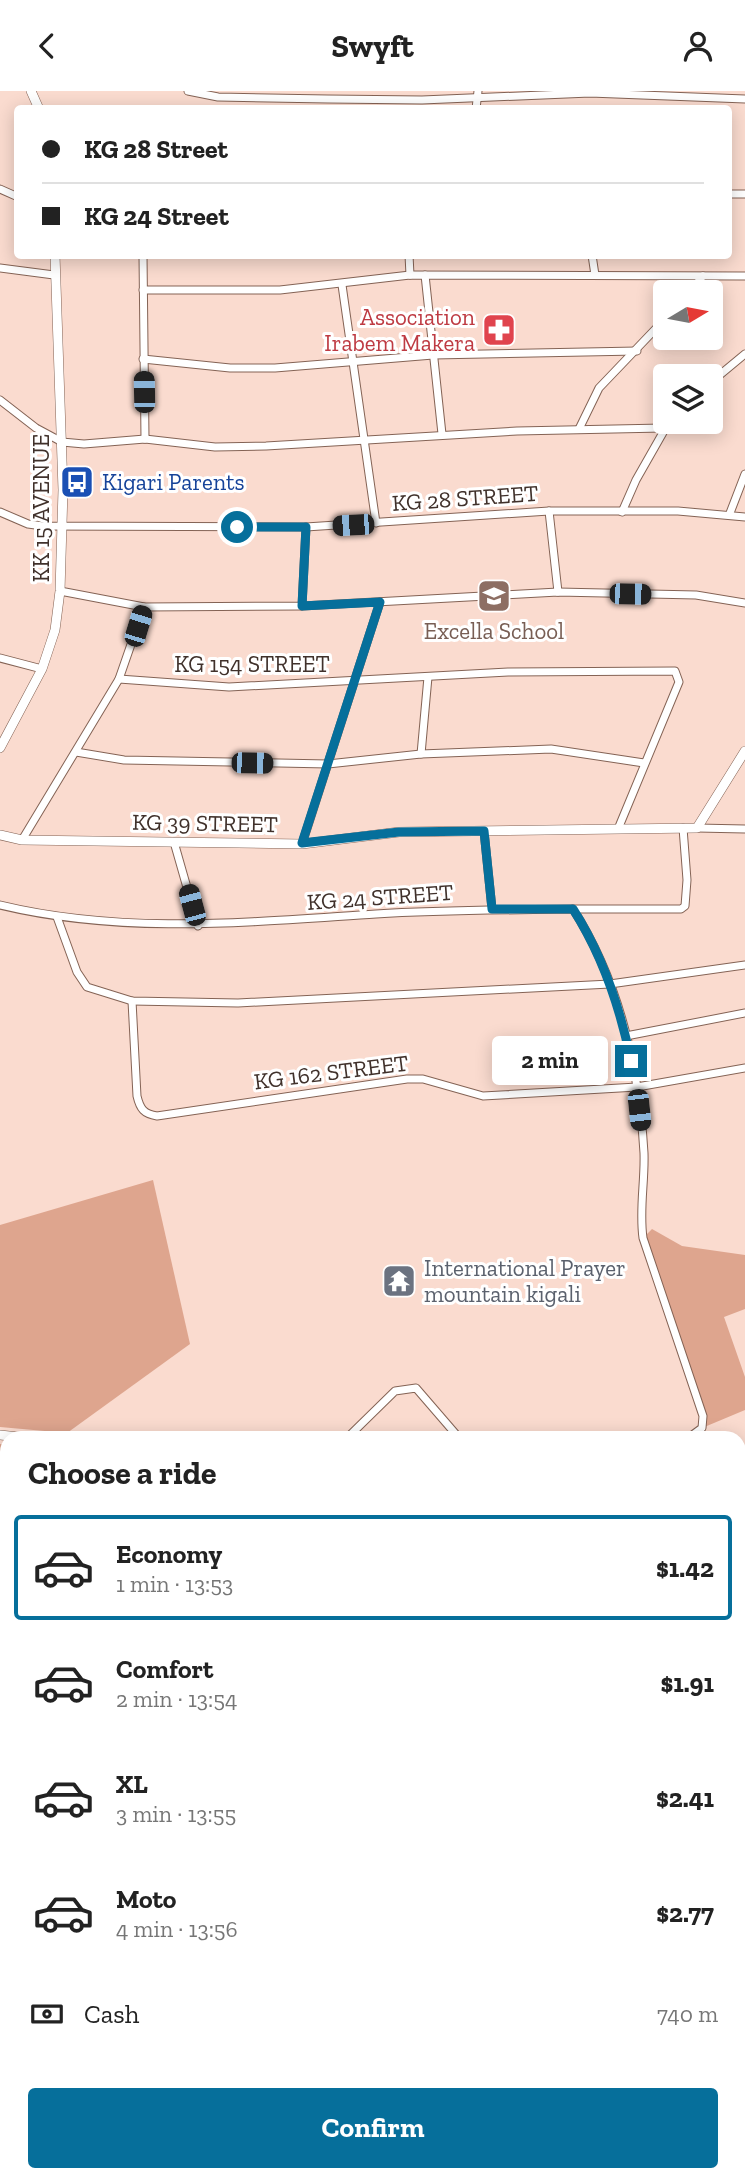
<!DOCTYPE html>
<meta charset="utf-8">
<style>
body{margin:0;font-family:"Zilla Slab",serif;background:#f2f2f2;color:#222;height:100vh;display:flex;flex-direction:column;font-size:26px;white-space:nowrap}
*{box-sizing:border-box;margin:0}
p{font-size:23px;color:#767676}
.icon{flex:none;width:38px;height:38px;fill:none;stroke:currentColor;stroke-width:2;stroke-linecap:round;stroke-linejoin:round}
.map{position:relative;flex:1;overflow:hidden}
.panel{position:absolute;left:0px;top:1340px;width:746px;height:751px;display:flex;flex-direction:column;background:#fff;border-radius:21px 21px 0 0;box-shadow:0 4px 18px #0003}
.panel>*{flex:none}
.banner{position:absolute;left:14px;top:14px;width:718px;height:154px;border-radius:7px;box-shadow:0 4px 18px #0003;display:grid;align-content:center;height:154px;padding:0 28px;background:#fff}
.needle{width:46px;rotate:80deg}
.fabs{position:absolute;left:653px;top:189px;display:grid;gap:14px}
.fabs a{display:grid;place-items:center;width:70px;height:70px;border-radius:7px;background:#fff;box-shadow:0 4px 18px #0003;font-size:35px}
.end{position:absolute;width:32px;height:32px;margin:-16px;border:9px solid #066f9b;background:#fff;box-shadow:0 0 0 4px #fff}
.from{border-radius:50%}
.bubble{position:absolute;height:49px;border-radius:7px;background:#fff;box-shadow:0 4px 18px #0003;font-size:23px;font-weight:700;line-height:49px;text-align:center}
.car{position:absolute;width:21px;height:42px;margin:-21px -10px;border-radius:9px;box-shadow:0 0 5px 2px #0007;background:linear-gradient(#222 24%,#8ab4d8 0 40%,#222 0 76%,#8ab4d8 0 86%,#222 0)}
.banner b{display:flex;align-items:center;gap:24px;height:66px;font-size:26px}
.banner b+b{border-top:2px solid #e0e0e0}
.banner i{width:18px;height:18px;background:#222}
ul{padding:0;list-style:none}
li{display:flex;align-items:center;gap:21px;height:105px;margin:0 14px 10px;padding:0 14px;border:4px solid transparent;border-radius:7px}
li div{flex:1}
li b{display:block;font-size:26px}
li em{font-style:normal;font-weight:700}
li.on{border-color:#066f9b}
li>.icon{width:63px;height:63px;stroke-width:1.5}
h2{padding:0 28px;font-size:32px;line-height:84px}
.pay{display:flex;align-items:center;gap:18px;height:77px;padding:0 28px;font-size:26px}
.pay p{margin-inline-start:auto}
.button{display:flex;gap:14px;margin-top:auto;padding:14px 28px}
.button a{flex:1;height:80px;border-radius:7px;background:#066f9b;color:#fff;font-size:28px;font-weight:700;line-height:80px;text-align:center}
header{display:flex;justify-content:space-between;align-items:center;height:91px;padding:0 28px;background:#fff;font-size:32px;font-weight:700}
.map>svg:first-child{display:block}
.education{fill:#ecd2ce}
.green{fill:#dea58e}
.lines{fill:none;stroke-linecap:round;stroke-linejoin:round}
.minor-casing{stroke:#846355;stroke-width:9}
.tertiary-casing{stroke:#846355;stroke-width:10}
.minor{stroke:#fff;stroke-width:7}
.tertiary{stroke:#fff;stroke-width:9}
.route{stroke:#066f9b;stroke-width:9}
.labels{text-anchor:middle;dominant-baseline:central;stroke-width:6;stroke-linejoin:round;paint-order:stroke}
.health-label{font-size:23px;fill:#be3a42;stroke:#fff;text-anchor:end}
.transit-label{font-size:23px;fill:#164399;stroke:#fff;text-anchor:start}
.street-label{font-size:23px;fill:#40312b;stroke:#fff}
.education-label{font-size:23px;fill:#785e54;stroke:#fff}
.worship-label{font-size:23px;fill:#5b616d;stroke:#fff;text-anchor:start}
</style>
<header><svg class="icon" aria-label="back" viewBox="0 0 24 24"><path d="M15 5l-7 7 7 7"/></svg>Swyft<svg class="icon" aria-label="person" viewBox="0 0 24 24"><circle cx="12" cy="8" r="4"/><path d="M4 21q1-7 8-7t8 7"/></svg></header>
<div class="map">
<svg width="745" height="2090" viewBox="0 0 745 2090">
<rect width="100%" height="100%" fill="#fadbcf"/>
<polygon class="education" points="745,1527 745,1839 738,1833 738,1531"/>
<g class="green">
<polygon points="153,1089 190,1253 67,1342 0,1336 0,1134"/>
<polygon points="652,1138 682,1155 745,1164 745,1218 724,1226 745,1286 745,1319 702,1337 703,1325 643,1147"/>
<polygon points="0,1353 7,1354 7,2084 215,2084 214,2090 0,2090"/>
</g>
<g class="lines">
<defs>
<g id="minor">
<polyline points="188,0 218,6 328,8 422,9 590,2 745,8"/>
<polyline points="476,18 478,0"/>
<polyline points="0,98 18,106"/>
<polyline points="728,103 745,103"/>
<polyline points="143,164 145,348"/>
<polyline points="409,164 410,184"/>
<polyline points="592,164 595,184"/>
<polyline points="0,177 54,184"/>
<polyline points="425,184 442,343"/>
<polyline points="342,194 376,432"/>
<polyline points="143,199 280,199 410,184 745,185"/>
<polyline points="689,201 703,185"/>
<polyline points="143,268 230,277 275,277 433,264 637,260"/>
<polyline points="710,292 745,263"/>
<polyline points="0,309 36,337 62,351 84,353 145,348 215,356 266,355 517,340 663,337"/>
<polyline points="579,338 599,297 665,228"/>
<polyline points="549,420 558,501"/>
<polyline points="0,421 28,433 43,435 306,436 549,420 678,420 745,426"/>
<polyline points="622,421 636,389 669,331"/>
<polyline points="730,422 745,383"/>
<polyline points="60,500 144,516 302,515 558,501 696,504 745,512"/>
<polyline points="302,515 306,436"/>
<polyline points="0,567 42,578"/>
<polyline points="119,588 229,596 508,581 675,580 679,591 618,738"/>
<polyline points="76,661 124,669 328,673 421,663 551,658 644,672"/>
<polyline points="421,663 428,586"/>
<polyline points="697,737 745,738"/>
<polyline points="484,740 492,818"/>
<polyline points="22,749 119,588 144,516"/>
<polyline points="174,751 198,835"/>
<polyline points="302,753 380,511"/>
<path d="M0,814C124,844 251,831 376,823C442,819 508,819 573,818C619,890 639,978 644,1062C645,1091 639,1118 643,1147L703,1325L702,1337L687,1348"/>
<polyline points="573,818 681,818 685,815 687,789 683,737"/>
<polyline points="57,826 77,881 87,896 132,910 238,912 610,893 745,874"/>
<path d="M132,910L137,1005C140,1018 144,1023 157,1025L407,988H423L483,1005L637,996L745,977"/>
<polyline points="626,945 745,922"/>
<polyline points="346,1348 395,1300 416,1297 460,1348"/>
<polyline points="738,1390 745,1387"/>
<polyline points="738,1856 745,1862"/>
</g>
<g id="tertiary">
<polyline points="31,0 39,18"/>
<polyline points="0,657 42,578 55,539 60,500 63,399 55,164"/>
<polyline points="0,744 22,749 302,753 399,741 697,737 745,660"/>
<polyline points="0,1344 37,1348"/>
<polyline points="738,1515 745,1511"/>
</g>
</defs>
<use href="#minor" class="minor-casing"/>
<use href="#tertiary" class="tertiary-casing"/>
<use href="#minor" class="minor"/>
<use href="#tertiary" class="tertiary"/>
</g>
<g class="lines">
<path class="route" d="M237,436H306L302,515L380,511L302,752L399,741L484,740L492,818H573C603,865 620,916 631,970"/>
</g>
<defs>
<symbol id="pharmacy-square" viewBox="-11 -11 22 22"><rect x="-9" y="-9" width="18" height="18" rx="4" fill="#e0444e" stroke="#fff"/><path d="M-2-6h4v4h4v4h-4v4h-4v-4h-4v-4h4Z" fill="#fff"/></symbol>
<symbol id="bus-square" viewBox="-11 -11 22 22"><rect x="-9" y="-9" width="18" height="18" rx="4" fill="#1a4fb4" stroke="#fff"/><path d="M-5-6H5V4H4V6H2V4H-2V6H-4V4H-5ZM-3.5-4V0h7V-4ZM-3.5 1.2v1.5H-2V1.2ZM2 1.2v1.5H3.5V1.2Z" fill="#fff"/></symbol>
<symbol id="school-square" viewBox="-11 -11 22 22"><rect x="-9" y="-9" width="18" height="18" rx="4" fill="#8d6e63" stroke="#fff"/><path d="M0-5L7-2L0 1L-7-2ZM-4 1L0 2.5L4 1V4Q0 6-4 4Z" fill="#fff"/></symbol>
<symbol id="temple-square" viewBox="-11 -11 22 22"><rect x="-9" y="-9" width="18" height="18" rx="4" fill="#6b7280" stroke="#fff"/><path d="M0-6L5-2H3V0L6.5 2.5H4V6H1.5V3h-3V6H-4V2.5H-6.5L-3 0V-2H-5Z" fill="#fff"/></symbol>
</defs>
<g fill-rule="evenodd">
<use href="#pharmacy-square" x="480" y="220" width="38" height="38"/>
<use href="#bus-square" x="58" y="372" width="38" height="38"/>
<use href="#school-square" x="475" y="486" width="38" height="38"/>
<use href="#temple-square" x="380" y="1171" width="38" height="38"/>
</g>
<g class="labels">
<g class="health-label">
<text x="475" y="226">Association<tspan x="475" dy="26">Irabem Makera</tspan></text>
</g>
<g class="transit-label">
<text x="102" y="391">Kigari Parents</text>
</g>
<g class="street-label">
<text transform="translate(465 407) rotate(-4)">KG 28 STREET</text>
<text transform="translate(41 417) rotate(-90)">KK 15 AVENUE</text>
<text x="252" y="573">KG 154 STREET</text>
<text transform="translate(205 732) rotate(1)">KG 39 STREET</text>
<text transform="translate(380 806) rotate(-4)">KG 24 STREET</text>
<text transform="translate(331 981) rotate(-7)">KG 162 STREET</text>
</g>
<g class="education-label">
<text x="494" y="540">Excella School</text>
</g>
<g class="worship-label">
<text x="424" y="1177">International Prayer<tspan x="424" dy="26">mountain kigali</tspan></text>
</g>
</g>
</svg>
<div class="fabs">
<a><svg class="needle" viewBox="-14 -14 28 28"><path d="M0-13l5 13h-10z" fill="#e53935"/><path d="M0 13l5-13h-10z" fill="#767676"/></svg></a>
<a><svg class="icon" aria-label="layers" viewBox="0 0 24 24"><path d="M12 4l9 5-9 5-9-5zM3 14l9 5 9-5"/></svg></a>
</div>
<i class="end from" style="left:237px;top:436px"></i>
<i class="end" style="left:631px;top:970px"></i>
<div class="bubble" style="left:492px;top:945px;width:116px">2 min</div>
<i class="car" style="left:144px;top:301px;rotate:359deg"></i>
<i class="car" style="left:353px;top:434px;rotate:267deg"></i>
<i class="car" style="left:630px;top:503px;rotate:91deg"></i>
<i class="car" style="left:138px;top:535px;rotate:17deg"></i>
<i class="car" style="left:252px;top:672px;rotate:91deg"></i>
<i class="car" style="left:192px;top:814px;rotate:345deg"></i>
<i class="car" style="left:639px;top:1019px;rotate:174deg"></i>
<div class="banner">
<b><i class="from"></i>KG 28 Street</b>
<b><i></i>KG 24 Street</b>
</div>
<section class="panel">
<h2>Choose a ride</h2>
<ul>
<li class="on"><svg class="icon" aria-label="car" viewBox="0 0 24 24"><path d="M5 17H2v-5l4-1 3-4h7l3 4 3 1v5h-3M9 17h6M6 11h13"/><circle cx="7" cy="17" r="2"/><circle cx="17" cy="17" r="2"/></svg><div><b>Economy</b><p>1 min · 13:53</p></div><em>$1.42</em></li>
<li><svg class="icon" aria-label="car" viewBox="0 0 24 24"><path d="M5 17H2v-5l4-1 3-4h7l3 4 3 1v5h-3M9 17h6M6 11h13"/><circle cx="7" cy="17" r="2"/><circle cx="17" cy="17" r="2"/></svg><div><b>Comfort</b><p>2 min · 13:54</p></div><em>$1.91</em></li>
<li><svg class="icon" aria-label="car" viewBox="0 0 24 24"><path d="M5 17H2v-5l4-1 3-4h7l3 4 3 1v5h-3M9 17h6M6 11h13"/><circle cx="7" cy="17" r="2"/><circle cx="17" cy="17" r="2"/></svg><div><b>XL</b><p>3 min · 13:55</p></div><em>$2.41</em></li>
<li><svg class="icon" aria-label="car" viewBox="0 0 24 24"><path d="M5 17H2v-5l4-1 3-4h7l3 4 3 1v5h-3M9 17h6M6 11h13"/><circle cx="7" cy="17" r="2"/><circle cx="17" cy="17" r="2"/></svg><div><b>Moto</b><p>4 min · 13:56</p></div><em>$2.77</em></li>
</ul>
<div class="pay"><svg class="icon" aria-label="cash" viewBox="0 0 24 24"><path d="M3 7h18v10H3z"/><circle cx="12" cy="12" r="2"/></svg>Cash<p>740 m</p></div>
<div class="button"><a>Confirm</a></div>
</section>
</div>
